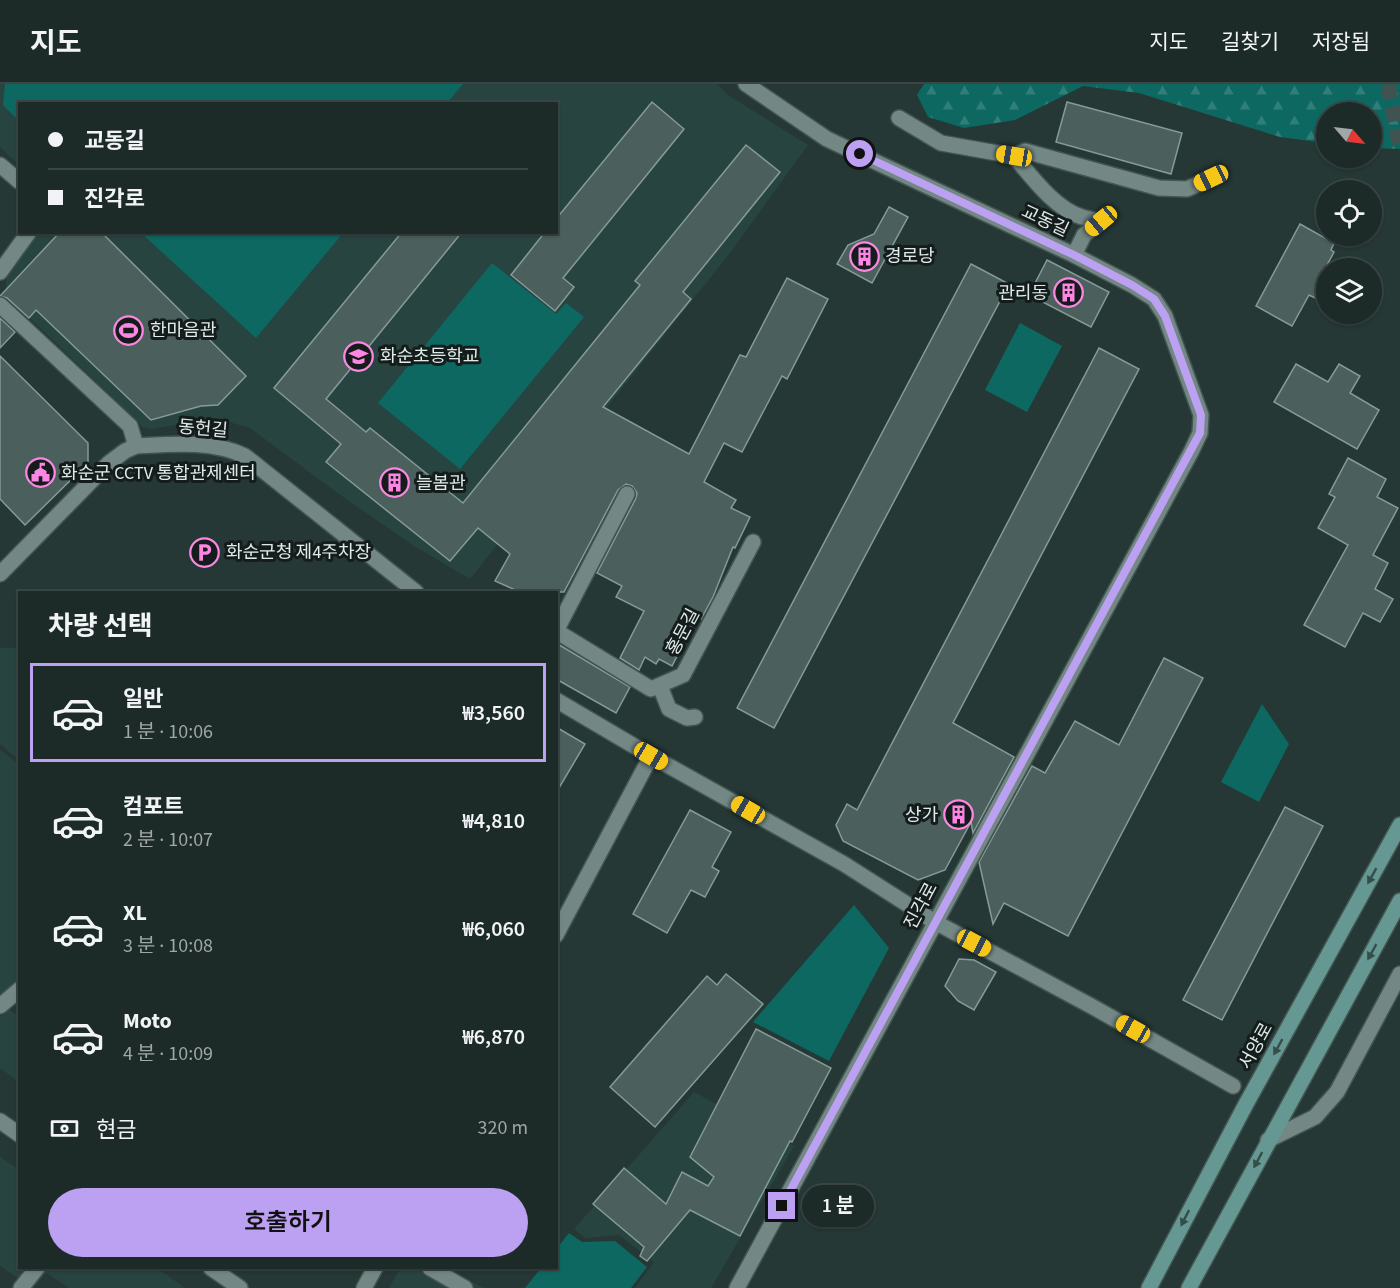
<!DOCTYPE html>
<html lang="ko">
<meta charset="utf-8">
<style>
body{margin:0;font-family:"Source Sans 3","Noto Sans KR",sans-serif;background:#253230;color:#f1f3f6;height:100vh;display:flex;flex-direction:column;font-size:22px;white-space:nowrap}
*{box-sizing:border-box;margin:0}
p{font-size:20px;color:#a0a7a8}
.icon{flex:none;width:33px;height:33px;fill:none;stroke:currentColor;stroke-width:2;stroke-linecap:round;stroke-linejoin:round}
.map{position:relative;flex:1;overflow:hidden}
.details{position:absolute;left:18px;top:507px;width:540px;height:678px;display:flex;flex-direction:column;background:#1c2a28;border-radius:0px;box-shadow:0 2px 4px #0004,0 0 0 2px #3a4645}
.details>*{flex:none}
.guide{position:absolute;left:18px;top:18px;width:540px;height:132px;border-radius:0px;box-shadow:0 2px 4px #0004,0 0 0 2px #3a4645;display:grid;align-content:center;height:132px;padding:0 30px;background:#1c2a28}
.needle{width:39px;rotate:118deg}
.fabs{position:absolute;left:1316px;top:18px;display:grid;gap:12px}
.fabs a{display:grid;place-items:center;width:66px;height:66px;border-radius:50%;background:#1c2a28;box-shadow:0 2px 4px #0004,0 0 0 2px #3a4645;font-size:30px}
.end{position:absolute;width:27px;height:27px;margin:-14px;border:8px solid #bca0f2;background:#111;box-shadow:0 0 0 3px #111}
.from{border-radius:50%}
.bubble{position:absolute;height:42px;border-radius:21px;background:#1c2a28;box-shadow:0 2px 4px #0004,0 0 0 2px #3a4645;font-size:20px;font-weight:600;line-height:42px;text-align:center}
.car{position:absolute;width:18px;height:36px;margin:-18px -9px;border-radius:8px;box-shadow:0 0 4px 2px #0007;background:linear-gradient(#f5c518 24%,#345 0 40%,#f5c518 0 76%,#345 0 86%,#f5c518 0)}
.guide b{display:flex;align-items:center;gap:21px;height:57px;font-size:22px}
.guide b+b{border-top:2px solid #3a4645}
.guide i{width:15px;height:15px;background:#f1f3f6}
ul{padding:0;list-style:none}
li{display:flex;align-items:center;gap:18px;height:99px;margin:0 12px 9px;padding:0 18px;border:3px solid transparent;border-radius:0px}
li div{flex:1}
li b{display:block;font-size:22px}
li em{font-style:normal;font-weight:600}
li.current{border-color:#bca0f2}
li>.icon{width:54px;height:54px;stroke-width:1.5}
h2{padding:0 30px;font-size:27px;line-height:72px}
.pay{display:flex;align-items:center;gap:15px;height:66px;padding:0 30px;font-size:22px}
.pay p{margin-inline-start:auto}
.button{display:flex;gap:12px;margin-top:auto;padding:12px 30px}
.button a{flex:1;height:69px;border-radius:36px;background:#bca0f2;color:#111;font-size:24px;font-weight:600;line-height:69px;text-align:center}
header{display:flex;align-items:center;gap:36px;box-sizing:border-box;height:84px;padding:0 30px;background:#1c2a28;border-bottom:2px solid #3a4645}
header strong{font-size:28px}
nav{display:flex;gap:33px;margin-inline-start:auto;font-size:21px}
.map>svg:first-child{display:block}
.built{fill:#284440}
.green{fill:#0d6861}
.forest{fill:url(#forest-firs)}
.building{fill:#4b5f5c;stroke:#859b98;stroke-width:1.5}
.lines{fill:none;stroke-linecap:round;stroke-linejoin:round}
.secondary-tunnel{stroke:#415350;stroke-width:15;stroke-dasharray:15 8;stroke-linecap:butt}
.service-casing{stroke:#435452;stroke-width:18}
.minor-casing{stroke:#435452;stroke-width:18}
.tertiary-casing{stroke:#435452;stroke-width:18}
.secondary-casing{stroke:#435452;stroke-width:18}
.service{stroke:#738885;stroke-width:15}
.minor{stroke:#738885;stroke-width:15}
.tertiary{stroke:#738885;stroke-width:15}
.secondary{stroke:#659892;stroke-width:15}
.oneway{fill:#354e4b}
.route{stroke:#bca0f2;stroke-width:8}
.labels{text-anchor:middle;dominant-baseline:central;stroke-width:6;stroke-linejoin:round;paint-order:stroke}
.street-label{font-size:18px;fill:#dfebe9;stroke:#151d1c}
.poi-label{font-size:18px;fill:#dfebe9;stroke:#151d1c;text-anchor:start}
</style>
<header>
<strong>지도</strong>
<nav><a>지도</a><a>길찾기</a><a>저장됨</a></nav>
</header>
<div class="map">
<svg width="1400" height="1204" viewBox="0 0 1400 1204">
<defs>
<pattern id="forest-firs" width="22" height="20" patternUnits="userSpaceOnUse" patternTransform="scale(1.5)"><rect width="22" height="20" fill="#0d6861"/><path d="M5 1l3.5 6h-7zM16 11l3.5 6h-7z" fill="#307e78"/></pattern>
</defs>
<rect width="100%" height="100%" fill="#253835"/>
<g class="built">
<polygon points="0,0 717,0 728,11 808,61 730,169 470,495 414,462 336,408 250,344 215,334 152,345 143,343 6,211 6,193 38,149 556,148 556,20 20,20 19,81 0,63"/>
<polygon points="0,564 19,564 19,676 0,660"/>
<polygon points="0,666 20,681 19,896 0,916"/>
<polygon points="9,925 19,933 19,998 0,984 0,933"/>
<polygon points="694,1008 794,1062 711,1204 635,1204 654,1178 619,1151 585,1154 574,1145"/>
<polygon points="0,1073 19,1086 20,1184 157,1184 185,1204 69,1204 46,1189 33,1204 0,1182"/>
<polygon points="400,1184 444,1184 484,1204 389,1204"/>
</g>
<g class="green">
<polygon points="5,0 463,0 447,19 20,20 19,37 3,21"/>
<polygon points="141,149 343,149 256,254"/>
<polygon points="492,179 556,230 566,219 584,233 460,385 378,319"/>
<polygon points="1020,239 1062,262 1027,328 985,306"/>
<polygon points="1262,620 1289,660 1259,718 1221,698"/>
<polygon points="854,821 889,864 829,977 753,938"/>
<polygon points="569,1149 582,1158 615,1157 647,1183 631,1204 525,1204 541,1184 556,1184 557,1164"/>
</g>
<polygon class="forest" points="924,0 1400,0 1400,65 1371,64 1371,28 1326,28 1326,59 1280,53 1139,9 1083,2 1015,36 964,44 928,33 917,11"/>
<g class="building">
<polygon points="652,18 684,45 563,194 574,203 555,227 511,191 545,148 556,148 556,135"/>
<polygon points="1067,18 1182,49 1171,90 1056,58"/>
<polygon points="746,61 780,88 683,208 691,215 603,323 689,370 740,271 746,273 787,194 828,215 787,295 782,292 742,368 724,359 704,398 736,416 731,424 750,433 735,464 733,463 713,513 701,535 697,533 672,582 659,575 656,580 645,573 639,586 620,574 644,527 616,513 622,502 597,489 636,414 637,409 632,402 626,400 618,406 564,508 520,508 495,497 510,470 478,444 450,477 326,378 341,360 274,304 402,148 462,148 326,315 366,348 370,344 463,419 640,201 635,197"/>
<polygon points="889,123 908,133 872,199 837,180 848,161 874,150"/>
<polygon points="1300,140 1334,159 1331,166 1334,168 1326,183 1326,219 1309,211 1292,242 1256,222"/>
<polygon points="60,148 101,148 246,292 218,321 201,322 151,336 36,226 29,234 7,214 0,212"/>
<polygon points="1047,176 1109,208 1091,243 1029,211"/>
<polygon points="971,180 1009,200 774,644 737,624"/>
<polygon points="0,234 15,248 0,264"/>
<polygon points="1099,264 1139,285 953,639 1014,673 973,749 971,738 945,786 918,796 843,757 836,741 847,720 857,726"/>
<polygon points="0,272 88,359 88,379 25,441 0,415"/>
<polygon points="1296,280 1328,298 1339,280 1360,292 1350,309 1379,326 1357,365 1274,318"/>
<polygon points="1348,374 1386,395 1377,413 1398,424 1373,471 1388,479 1375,505 1393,515 1380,538 1363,529 1345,563 1304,541 1348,461 1318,444 1335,413 1329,410"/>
<polygon points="556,559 630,603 616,629 556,595"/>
<polygon points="1164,574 1203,594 1068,852 1004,819 993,840 979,778 1032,682 1045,689 1075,637 1119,661"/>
<polygon points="556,643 585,660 556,709"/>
<polygon points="1285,723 1323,742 1222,936 1183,916"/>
<polygon points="690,726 731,748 712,783 719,787 705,813 691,806 667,849 633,830"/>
<polygon points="959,875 974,876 996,888 974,926 958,917 945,902"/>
<polygon points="726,890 763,920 655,1043 610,1003 707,892 717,901"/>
<polygon points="756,945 831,984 792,1058 790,1057 740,1152 690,1126 647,1177 640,1172 644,1163 593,1120 624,1084 666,1120 682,1088 708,1102 714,1093 690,1073"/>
</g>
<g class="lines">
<polyline class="secondary-tunnel" points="1388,0 1400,64"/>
<defs>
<g id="service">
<polyline points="899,34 941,59 1014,72"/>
<path d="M1074,171L1084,151L1101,137C1095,136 1088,135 1082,133C1055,125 1031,92 1014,72L1025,67L1159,104L1187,105L1211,94"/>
<polyline points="556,547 651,605 683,591 753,458"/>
<polyline points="556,547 627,410"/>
<polyline points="660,602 669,625 687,634 695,633"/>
<polyline points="0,922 20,905"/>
<polyline points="1268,1056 1315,1033 1337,1008 1400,890"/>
<polyline points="430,1184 465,1204"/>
</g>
<g id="minor">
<polyline points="0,81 20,98"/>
<polyline points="0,188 29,148"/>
<path d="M0,221L130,342L136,362C172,360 212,356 245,372L416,508"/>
<polyline points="0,490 109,379 125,367 136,362"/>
<polyline points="556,616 651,672 844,780 935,838 1093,923 1233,1002"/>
<polyline points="556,851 651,672"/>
<polyline points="21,1204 37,1184"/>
<polyline points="364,1204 375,1184"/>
<polyline points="737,1204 1191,368 1200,349 1201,331 1165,232 1154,215 1132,201 1074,171 827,55 746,0"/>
</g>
<g id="tertiary">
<polyline points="0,1037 20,1051"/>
<polyline points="211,1184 240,1204"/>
</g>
<g id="secondary">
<polyline points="1149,1204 1246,1020 1400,741"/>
<polyline points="1189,1204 1400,817"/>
</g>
</defs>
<use href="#service" class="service-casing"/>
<use href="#minor" class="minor-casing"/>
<use href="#tertiary" class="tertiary-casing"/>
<use href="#secondary" class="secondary-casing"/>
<use href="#service" class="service"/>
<use href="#minor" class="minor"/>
<use href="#tertiary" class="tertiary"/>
<use href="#secondary" class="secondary"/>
</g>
<defs><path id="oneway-solid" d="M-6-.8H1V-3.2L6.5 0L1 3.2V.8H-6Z" transform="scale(1.5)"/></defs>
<g class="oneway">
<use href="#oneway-solid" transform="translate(1372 792) rotate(119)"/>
<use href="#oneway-solid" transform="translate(1372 868) rotate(119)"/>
<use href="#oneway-solid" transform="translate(1278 963) rotate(119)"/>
<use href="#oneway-solid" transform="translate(1258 1076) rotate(118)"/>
<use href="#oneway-solid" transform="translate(1185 1134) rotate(117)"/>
</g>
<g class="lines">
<polyline class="route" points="782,1122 1200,349 1201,331 1165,232 1154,215 1132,201 1074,171 860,70"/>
</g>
<defs>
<symbol id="building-ring" viewBox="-11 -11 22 22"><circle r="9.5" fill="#151d1c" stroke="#fd86e2" stroke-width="1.5"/><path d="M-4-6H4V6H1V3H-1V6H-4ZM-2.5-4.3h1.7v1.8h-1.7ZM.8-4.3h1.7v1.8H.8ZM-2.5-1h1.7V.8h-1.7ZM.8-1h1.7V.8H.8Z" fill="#fd86e2"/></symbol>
<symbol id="stadium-ring" viewBox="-11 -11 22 22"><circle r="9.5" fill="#151d1c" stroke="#fd86e2" stroke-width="1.5"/><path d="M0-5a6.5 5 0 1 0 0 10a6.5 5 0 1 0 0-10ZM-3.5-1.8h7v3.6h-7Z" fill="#fd86e2"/></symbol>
<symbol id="school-ring" viewBox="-11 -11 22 22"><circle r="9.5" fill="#151d1c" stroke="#fd86e2" stroke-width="1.5"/><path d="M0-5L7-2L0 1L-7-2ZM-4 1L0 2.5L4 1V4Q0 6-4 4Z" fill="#fd86e2"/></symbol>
<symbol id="civic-ring" viewBox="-11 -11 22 22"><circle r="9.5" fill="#151d1c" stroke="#fd86e2" stroke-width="1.5"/><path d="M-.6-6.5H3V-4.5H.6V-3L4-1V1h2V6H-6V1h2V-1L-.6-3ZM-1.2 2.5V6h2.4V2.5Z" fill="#fd86e2"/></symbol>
<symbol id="parking-ring" viewBox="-11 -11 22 22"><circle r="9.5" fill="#151d1c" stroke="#fd86e2" stroke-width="1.5"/><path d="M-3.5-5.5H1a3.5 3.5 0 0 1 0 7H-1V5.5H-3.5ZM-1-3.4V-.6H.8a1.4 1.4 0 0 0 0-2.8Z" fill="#fd86e2"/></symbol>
</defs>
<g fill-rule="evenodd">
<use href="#building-ring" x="848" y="156" width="33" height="33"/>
<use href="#building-ring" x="1052" y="192" width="33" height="33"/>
<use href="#stadium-ring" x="112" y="230" width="33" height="33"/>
<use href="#school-ring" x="342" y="256" width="33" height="33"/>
<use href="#civic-ring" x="24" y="372" width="33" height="33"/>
<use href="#building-ring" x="378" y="382" width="33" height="33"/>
<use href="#parking-ring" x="188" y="452" width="33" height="33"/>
<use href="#building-ring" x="942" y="714" width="33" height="33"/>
</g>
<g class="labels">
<g class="street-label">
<text transform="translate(1045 137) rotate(25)">교동길</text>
<text transform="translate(203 345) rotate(5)">동헌길</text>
<text transform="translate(683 548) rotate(-62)">홍문길</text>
<text transform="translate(921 822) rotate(-62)">진각로</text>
<text transform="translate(1256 962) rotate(-61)">서양로</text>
</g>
<g class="poi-label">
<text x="885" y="172">경로당</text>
<text x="1048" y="209" text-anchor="end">관리동</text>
<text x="150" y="246">한마음관</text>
<text x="380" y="272">화순초등학교</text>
<text x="61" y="389">화순군 CCTV 통합관제센터</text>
<text x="416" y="399">늘봄관</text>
<text x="226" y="468">화순군청 제4주차장</text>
<text x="938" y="731" text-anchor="end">상가</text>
</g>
</g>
</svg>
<div class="fabs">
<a><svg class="needle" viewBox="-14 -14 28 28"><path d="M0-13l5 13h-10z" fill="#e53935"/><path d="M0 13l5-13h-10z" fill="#a0a7a8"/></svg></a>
<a><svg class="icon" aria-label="locate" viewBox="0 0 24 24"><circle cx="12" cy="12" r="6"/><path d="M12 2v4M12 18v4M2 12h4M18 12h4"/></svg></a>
<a><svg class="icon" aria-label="layers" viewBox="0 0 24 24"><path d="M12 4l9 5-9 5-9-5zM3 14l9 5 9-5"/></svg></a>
</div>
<i class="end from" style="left:860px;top:70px"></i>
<i class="end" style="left:782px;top:1122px"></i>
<div class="bubble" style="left:802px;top:1101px;width:72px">1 분</div>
<i class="car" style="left:1014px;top:72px;rotate:280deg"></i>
<i class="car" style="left:1211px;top:94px;rotate:245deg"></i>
<i class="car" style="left:1101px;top:137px;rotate:230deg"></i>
<i class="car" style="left:651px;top:672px;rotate:120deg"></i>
<i class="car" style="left:748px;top:726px;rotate:300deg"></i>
<i class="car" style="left:974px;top:859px;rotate:118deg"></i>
<i class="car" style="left:1133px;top:945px;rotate:299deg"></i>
<div class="guide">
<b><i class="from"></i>교동길</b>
<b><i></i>진각로</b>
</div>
<section class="details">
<h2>차량 선택</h2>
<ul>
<li class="current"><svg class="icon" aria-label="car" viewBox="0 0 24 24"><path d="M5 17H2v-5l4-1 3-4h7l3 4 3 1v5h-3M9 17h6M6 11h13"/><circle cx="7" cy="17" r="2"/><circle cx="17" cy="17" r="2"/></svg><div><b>일반</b><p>1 분 · 10:06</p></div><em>₩3,560</em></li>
<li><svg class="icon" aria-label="car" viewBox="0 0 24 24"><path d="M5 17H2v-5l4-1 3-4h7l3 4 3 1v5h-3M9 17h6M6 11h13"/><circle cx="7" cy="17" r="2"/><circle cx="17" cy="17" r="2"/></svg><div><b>컴포트</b><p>2 분 · 10:07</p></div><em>₩4,810</em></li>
<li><svg class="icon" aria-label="car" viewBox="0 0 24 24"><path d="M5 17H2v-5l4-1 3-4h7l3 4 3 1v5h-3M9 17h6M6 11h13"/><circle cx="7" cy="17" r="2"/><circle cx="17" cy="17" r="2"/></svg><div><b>XL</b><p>3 분 · 10:08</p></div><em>₩6,060</em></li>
<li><svg class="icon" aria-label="car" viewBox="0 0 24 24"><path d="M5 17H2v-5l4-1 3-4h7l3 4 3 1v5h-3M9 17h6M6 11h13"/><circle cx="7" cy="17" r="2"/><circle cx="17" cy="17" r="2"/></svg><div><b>Moto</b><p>4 분 · 10:09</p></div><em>₩6,870</em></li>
</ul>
<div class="pay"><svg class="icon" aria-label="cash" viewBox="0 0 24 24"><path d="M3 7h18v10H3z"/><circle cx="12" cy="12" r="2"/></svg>현금<p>320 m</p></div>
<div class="button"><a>호출하기</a></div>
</section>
</div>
